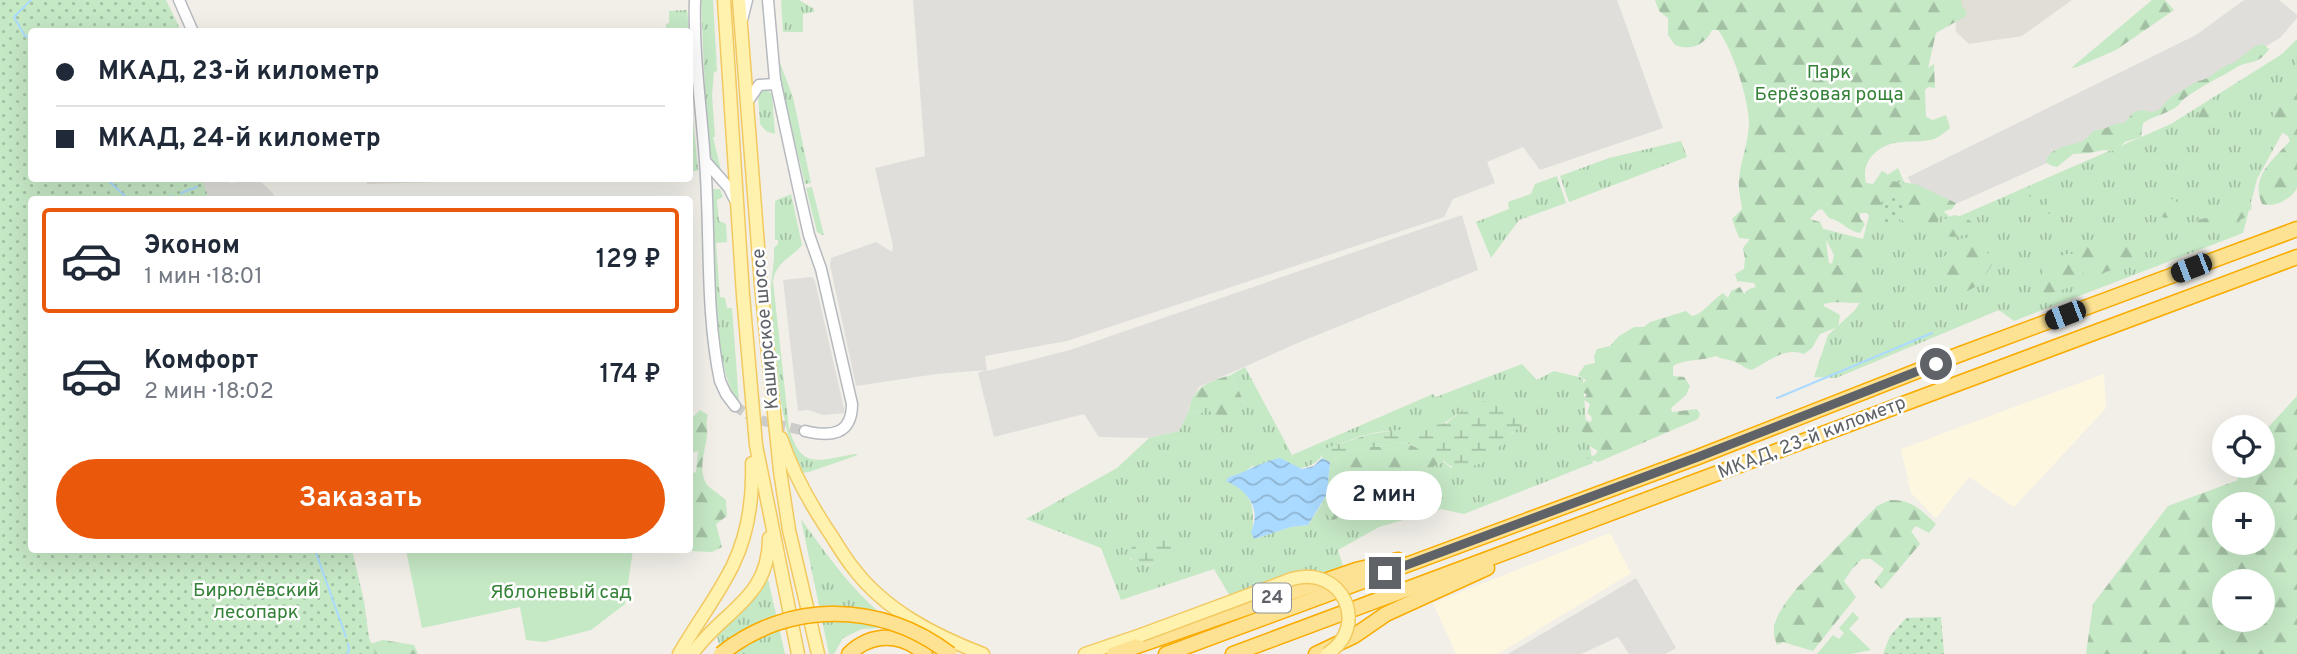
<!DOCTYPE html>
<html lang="ru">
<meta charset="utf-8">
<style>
body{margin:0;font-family:Overpass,sans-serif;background:#f6f6f7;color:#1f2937;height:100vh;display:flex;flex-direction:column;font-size:26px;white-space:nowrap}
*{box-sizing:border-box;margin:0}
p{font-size:23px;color:#747a83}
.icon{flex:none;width:38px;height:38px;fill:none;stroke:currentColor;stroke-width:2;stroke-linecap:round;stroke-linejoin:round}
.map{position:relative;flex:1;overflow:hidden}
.details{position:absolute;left:28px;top:196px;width:665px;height:357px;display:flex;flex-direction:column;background:#fff;border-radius:7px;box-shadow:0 7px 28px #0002}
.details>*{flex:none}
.top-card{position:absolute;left:28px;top:28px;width:665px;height:154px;border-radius:7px;box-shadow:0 7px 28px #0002;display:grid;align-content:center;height:154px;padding:0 28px;background:#fff}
.controls{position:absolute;left:2212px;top:415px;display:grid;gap:14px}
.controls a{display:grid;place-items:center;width:63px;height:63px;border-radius:50%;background:#fff;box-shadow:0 7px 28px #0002;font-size:35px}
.end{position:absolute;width:32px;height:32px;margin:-16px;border:9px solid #5f6368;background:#fff;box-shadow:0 0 0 4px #fff}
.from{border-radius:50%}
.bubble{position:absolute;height:49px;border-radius:24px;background:#fff;box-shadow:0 7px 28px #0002;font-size:23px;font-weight:600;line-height:49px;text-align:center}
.car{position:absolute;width:21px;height:42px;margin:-21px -10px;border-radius:9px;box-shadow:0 0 5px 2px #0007;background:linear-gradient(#222 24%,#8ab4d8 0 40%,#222 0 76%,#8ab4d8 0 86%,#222 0)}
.top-card b{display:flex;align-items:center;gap:24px;height:66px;font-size:26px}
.top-card b+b{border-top:2px solid #e0e1e3}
.top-card i{width:18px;height:18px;background:#1f2937}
ul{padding:12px 0 0;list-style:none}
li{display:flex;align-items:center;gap:21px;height:105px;margin:0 14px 10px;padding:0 14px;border:4px solid transparent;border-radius:7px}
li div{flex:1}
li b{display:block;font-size:26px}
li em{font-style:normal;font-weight:600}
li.selected{border-color:#ea580c}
li>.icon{width:63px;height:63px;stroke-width:1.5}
.primary-button{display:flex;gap:14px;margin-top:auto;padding:14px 28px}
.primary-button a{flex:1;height:80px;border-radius:42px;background:#ea580c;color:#fff;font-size:28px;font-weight:600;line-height:80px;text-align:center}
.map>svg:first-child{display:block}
.commercial{fill:#fef7e0}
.industrial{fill:#e0deda}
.education{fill:#e1ded6}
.grass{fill:url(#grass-tufts);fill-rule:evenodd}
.forest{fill:url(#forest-firs);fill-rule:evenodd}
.wetland{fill:url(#wetland-marsh)}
.park{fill:url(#park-dots)}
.garden{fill:#c5e8c5}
.water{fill:url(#water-waves)}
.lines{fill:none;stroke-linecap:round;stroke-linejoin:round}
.stream{stroke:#aadaff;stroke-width:2}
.secondary-tunnel{stroke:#ccccc8;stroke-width:10;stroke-dasharray:10 5;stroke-linecap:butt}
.secondary-casing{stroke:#b6babf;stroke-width:13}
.primary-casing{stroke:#f2c960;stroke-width:15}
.highway-casing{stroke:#f9ab00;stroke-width:17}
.secondary{stroke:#fff;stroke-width:10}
.primary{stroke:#fff2af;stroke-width:12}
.highway{stroke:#fde293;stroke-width:14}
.primary-bridge-casing{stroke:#f2c960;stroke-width:15;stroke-linecap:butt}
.highway-bridge-casing{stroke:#f9ab00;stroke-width:17;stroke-linecap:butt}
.primary-bridge{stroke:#fff2af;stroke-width:12}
.highway-bridge{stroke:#fde293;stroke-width:14}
.route{stroke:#5f6368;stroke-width:9}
.labels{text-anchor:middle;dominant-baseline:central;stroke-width:5;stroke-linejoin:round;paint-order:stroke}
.shield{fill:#fff;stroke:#8f9295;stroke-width:2}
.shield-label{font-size:18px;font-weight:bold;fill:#5f6368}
.park-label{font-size:19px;fill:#348238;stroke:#fff}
.street-label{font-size:19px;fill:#5f6368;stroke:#fff}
</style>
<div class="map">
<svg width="2297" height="654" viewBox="0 0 2297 654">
<defs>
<pattern id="grass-tufts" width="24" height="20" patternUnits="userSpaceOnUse" patternTransform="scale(1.75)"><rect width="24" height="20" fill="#c5e8c5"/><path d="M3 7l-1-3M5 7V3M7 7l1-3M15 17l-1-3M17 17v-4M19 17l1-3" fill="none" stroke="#a3c0a4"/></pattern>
<pattern id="forest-firs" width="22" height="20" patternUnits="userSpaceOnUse" patternTransform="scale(1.75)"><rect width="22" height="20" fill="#c5e8c5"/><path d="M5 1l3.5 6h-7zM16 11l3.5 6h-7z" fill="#a3c0a4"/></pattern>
<pattern id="wetland-marsh" width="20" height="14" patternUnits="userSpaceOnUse" patternTransform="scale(1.75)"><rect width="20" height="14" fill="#c5e8c5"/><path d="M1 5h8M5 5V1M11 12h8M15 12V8" fill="none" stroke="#a3c0a4"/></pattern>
<pattern id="park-dots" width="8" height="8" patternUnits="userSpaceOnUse" patternTransform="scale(1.75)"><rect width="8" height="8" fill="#c5e8c5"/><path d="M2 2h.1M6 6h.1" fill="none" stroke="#a3c0a4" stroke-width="1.8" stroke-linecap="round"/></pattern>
<pattern id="water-waves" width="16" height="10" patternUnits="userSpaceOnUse" patternTransform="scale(1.75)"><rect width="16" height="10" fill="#aadaff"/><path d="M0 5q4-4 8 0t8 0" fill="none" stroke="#8eb4d2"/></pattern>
</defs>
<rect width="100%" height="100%" fill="#f1efe8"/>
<g class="commercial">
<polygon points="2104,374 2106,408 2014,507 1969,477 1936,518 1911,493 1901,449"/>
<polygon points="1610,533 1631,573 1498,654 1456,654 1433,603"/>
</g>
<g class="industrial">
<polygon points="913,0 1617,0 1663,128 1540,170 1523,147 1487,162 1495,183 1453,199 1444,217 1067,341 985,356 987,371 1070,350 1462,215 1478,270 1300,342 1199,387 1190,404 1187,418 1179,431 1149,438 1099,437 1084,414 994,437 978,373 986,370 937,374 856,386 830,265 831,258 876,242 892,252 893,246 875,168 925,156"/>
<polygon points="2244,0 2279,0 2297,15 2297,18 2281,37 2161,112 1949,207 1911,183 1908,177 2196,35"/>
<polygon points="202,179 228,179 230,183 258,179 273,193 275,199 209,199"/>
<polygon points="812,277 815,281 845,413 823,415 808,410 798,411 783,280"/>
<polygon points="1636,578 1676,648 1665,654 1629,654 1618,637 1581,654 1508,654"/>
</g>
<g class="education">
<polygon points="1954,0 2072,0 2022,36 1969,44 1956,32"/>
<polygon points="366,179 439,179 440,182 367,184"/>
</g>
<g class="grass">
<polygon points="701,0 713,0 717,71 714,72 712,95 715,137 713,137 722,175 715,168 711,156 705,92"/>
<polygon points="781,0 799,0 814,9 814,12 803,14 803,32 783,32"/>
<polygon points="687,10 689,31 666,31 666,24 669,23 669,11"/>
<polygon points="2297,39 2297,106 2257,179 2243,233 2014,321 1999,310 1836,378 1814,377 1828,335 1855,310 1862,299 1847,259 1831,269 1834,255 1820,228 1863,239 1878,181 1898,168 1904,182 1953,219 2171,124 2282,54"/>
<polygon points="690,55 690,89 698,170 696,171 690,171"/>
<polygon points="780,63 793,97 811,183 805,184 776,64"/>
<polygon points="767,89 772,95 775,134 766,131 760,124 758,94 761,91"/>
<polygon points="1681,141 1687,157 1569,202 1560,176 1609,158"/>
<polygon points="1557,176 1566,203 1519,220 1491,258 1476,222 1509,209 1508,202 1531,194 1535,184"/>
<polygon points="812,187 824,235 822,235 817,232 806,188"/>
<path d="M713,189H720L723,197L717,200L719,221L726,224L727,242L716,243L720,297L725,298L727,308H732L739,402C710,369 714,236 713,189Z"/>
<path d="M791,194L802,245C792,258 776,261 773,281L789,428C801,471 819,460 855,454L858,455L809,472L800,473C779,416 772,352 771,290C771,275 775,263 774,248L778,244V240H775V201Z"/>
<path d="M1522,364L1537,380L1554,371L1583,378L1586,426L1593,463L1464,514L1441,509L1379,527L1338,550L1343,566L1234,603L1214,569L1121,600L1101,548L1026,519L1117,468L1149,438L1179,431L1189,411L1201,413L1206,407L1246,406L1231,375L1245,367L1292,455L1433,394L1436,397ZM1457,414L1514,433L1504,438L1497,450L1451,468L1444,462L1424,470L1414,479L1391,494L1341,515L1334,521L1329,517L1321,505L1308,525L1291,527L1254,539C1251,510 1259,496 1227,481L1229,477L1244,473L1252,466C1277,467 1315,478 1325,449C1340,444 1356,437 1372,433C1400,428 1436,434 1457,414ZM1160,532L1175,550V557C1160,561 1143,571 1130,559L1151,545L1150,540Z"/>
<path d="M801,519C832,562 854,593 896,627L862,629L843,638L834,654H829Z"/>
<polygon points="768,579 785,654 725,654 720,649 717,636 760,593"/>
</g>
<g class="forest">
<path d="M1655,0H1961L1962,6L1966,11V16L1936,33L1928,68L1934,64L1935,88L1928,87L1925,90L1926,117L1933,120L1946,115L1950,128C1944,133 1937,139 1930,140C1921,142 1911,141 1902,142C1880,143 1860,160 1866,183L1873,184L1882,171L1886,173L1891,181L1916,184L1956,203L1952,209L1945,211L1929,232L1918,229L1896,217L1892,196L1889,195L1881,203L1878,221L1875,223L1867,213H1860V218L1865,224L1860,233C1848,231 1842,221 1829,218L1822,209L1818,210L1810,219L1820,222C1828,237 1826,248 1829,263L1839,265C1841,261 1842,257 1845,254C1853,244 1870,249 1870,262C1870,265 1865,300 1864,302C1850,305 1839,300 1824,304V306L1840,315L1838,327L1820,334L1812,348L1804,354C1784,347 1769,361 1752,370C1745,368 1743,366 1737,363C1731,359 1723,360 1716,356C1703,361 1683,359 1673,366V376L1684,377L1690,386L1686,395L1671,408L1672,412L1697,409L1700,414L1698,419L1603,460L1598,462L1586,458L1595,455L1598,451C1587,444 1586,445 1584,433L1578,429L1586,420L1590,422L1592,420L1591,416L1587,413L1590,404L1583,399L1587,395L1579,389L1586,380L1578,375L1585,365L1595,363L1594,356L1597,349L1610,346L1619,336L1634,327H1644L1650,322L1686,311L1692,316C1702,315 1712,300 1723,293L1728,298L1731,291L1740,287L1744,294L1749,289L1756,287L1754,283L1737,281L1735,274L1744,269L1745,259L1743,248L1750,239L1739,238L1732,219L1742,209C1741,200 1738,190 1739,181C1740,162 1749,142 1749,122C1748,97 1733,50 1718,30H1712C1705,45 1691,51 1675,45L1668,35V18L1659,11Z"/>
<polygon points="2152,0 2165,0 2174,10 2116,50 2077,67 2071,68"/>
<path d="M2263,44L2269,49C2258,66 2249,60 2237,67C2221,77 2201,86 2185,98C2181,101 2178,107 2173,109C2163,115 2153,116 2143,123L2141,137L2125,142L2115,151L2103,150L2090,153L2073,154L2057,167L2050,165L2046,162C2049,147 2070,146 2083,141C2087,139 2091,133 2095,130C2106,131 2112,122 2124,123L2134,112L2142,110L2152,112L2159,110L2171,97L2196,82L2208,78L2223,67L2235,62L2255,46Z"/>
<path d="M2297,84V188C2291,199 2275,208 2262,204C2250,176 2273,160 2290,141L2288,136L2271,126L2270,122L2279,101L2288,97Z"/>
<path d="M2233,100L2238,106C2232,114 2225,112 2218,117C2210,123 2208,127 2198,128V116L2204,106C2214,102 2224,104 2233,100Z"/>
<polygon points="2020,189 2043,190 2055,195 2059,203 2052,213 2045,215 2049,201 2048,199 2020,195"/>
<polygon points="2168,197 2177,202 2179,212 2166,218 2156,215 2158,205"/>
<path d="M2240,199L2252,205L2251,210L2244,211L2247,216C2236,224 2226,223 2214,228C2206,232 2203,237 2193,237L2188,232L2197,220L2215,216Z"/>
<path d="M1954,215C1966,217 1974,221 1979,232L1953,237L1937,235L1936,227L1943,225L1942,220Z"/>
<path d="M1979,236L1988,241L1987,253L1996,256V261C1988,267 1985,281 1975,287C1970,290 1964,292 1959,295C1948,285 1944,272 1943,258L1959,239Z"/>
<path d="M2093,240L2101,243L2104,251L2115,243L2123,247L2143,242C2145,271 2126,265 2106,272C2101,274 2096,278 2091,280L2086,278L2081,270L2078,283C2069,290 2059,288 2049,296L2043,292L2038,297L2030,294L2033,289L2041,288L2039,282L2047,261L2066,254H2076Z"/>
<path d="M1231,375L1246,406L1231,420L1215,416L1206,407L1202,413L1189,411C1192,387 1210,381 1231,375Z"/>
<path d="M2297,396V654H2086L2093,604L2168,506L2238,480L2234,470L2238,466H2263V433ZM2224,504H2263V542H2224ZM2224,581H2263V620H2224Z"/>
<path d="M700,410L708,415C705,423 708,428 707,436C705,452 697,472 708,486C713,491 721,495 726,500L727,516L716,524L722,547L712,552L692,551C689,538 689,528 693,515L690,510V474L696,472L698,451L690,453V420Z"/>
<path d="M1400,442C1416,445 1425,453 1442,455L1444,462C1424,468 1411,483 1393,493C1374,503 1351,507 1333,521L1329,518L1321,505L1327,494L1330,462L1358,447H1380Z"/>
<path d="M1890,500C1911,499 1921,510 1936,524L1929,533L1916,526L1911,531L1920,544L1882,589L1874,582L1884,569L1871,559H1862L1852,569L1844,581L1856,597L1813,651L1783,642L1777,645L1774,636V626L1778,615L1786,602L1797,588L1877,506Z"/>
<polygon points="383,640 414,645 418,654 368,654 367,645"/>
</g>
<g class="wetland">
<path d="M1487,401C1503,405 1514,408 1523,423C1509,438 1502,437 1493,459C1475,465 1451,478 1441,455L1423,452L1410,444L1400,442L1380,447H1358L1330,462L1322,458L1324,449L1370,434L1447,423L1470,404Z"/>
<path d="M1160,531L1179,538C1179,544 1176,556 1173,561C1158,560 1147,568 1133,563L1129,552L1133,546L1150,545V540Z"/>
</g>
<g class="park">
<polygon points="0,0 166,0 181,31 32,32 32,178 202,179 209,199 32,200 32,550 352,550 364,601 369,638 376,654 0,654"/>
<polygon points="1885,195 1904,198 1899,227 1880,224"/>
<polygon points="1941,617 1944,654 1883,654 1890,636 1906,618"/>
</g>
<g class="garden">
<polygon points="406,550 633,550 625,604 591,630 544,642 526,640 520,607 422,628"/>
<polygon points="1853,612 1859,618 1849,629 1871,650 1851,654 1817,654 1833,635 1839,639 1844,633 1839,628"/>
</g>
<path class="water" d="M1280,458L1302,469L1314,466L1322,458L1330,462L1327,494L1308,525L1291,527L1254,539L1251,532C1262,508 1247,490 1226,481L1229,477C1247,472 1261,462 1280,458Z"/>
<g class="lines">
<g class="stream">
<polyline points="31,0 14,17 25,36 32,38"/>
<polyline points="106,178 129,200"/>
<polyline points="181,193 197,187"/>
<polyline points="158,200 172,196"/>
<polyline points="1777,398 1932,333"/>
<polyline points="315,550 346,637"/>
<polyline points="347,654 349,650 348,644"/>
</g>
<polyline class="secondary-tunnel" points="735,406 755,419 805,431"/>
<defs>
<g id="secondary">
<polyline points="179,0 193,32"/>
<path d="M695,0C693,59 703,118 706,177C710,245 706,314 720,381L726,394L735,406"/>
<path d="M768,0L775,80L799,191L809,235L821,269L852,404C852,436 829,437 805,431"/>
<polyline points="742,20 747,0"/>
<polyline points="748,101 759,85 776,84"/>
<polyline points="707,163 729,188 735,200"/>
</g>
<g id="primary">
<polyline points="724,0 743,295 756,445 798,654"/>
<polyline points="739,0 761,285 780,471 789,530 818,654"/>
<path d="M781,438C792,471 808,500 827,529C836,542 844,557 854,569C886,611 936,636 983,654"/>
<path d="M679,654C696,624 718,596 733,565C748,534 753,496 752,463"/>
<path d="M692,654C723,610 769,599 769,538"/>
<polyline points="1085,654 1141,635"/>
</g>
<g id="highway">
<path d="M849,654C872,632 902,633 925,654"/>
<polyline points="1114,654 1356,570 1398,560"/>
<polyline points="1166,654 1698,457 1958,355 2297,229"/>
<polyline points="1233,654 2297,257"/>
<polyline points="1316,654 1354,636 1386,614 1487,568"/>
</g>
</defs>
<use href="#secondary" class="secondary-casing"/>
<use href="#primary" class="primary-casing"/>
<use href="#highway" class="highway-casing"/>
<use href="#secondary" class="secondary"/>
<use href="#primary" class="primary"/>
<use href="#highway" class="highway"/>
<defs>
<path id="primary-bridge" d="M1141,635L1292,579C1342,564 1371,626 1327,654"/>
<path id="highway-bridge" d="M721,654C789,600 881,601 950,654"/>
</defs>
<use href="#primary-bridge" class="primary-bridge-casing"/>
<use href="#highway-bridge" class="highway-bridge-casing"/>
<use href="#primary-bridge" class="primary-bridge"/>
<use href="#highway-bridge" class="highway-bridge"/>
</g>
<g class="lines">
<polyline class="route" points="1385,573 1698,457 1936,364"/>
</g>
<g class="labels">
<rect class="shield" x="1253" y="583.5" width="38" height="29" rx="5"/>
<g class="shield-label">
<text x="1272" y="598">24</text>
</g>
<g class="park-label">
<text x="1829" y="73">Парк<tspan x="1829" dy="22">Берёзовая роща</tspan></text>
<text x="256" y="591">Бирюлёвский<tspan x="256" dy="22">лесопарк</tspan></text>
<text x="561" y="593">Яблоневый сад</text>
</g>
<g class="street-label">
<text transform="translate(766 329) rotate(-95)">Каширское шоссе</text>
<text transform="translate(1812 438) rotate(-21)">МКАД, 23-й километр</text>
</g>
</g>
</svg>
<div class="controls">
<a><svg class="icon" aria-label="locate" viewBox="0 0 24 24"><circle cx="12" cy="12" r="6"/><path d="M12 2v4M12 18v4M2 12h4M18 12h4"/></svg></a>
<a>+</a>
<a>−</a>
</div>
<i class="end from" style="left:1936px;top:364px"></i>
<i class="end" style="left:1385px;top:573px"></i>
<div class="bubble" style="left:1326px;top:471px;width:116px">2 мин</div>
<i class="car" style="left:2191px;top:268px;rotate:249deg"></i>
<i class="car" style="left:2065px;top:315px;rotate:249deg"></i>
<div class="top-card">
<b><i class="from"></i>МКАД, 23-й километр</b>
<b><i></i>МКАД, 24-й километр</b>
</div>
<section class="details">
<ul>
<li class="selected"><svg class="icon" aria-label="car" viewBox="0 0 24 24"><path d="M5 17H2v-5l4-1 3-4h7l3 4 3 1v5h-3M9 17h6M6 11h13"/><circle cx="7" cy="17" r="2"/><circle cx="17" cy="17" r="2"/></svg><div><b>Эконом</b><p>1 мин · 18:01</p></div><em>129 ₽</em></li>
<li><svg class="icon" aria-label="car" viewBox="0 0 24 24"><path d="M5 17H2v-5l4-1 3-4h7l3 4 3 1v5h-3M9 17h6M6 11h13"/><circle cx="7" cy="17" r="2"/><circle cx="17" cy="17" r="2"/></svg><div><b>Комфорт</b><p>2 мин · 18:02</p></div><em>174 ₽</em></li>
</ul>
<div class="primary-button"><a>Заказать</a></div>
</section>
</div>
